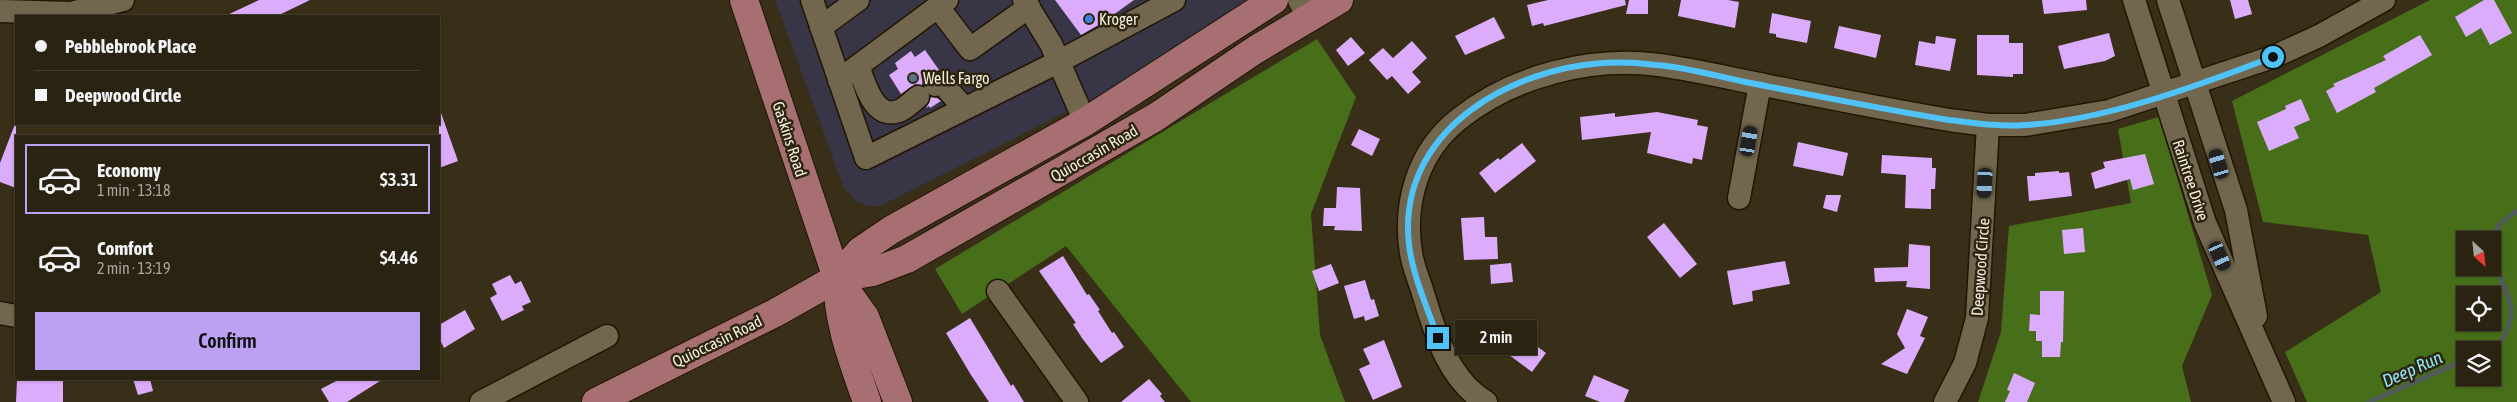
<!DOCTYPE html>
<meta charset="utf-8">
<style>
body{margin:0;font-family:"Asap Condensed",sans-serif;background:#332b1b;color:#f1f3f6;height:100vh;display:flex;flex-direction:column;font-size:19px;white-space:nowrap}
*{box-sizing:border-box;margin:0}
p{font-size:16px;color:#a6a49f}
.icon{flex:none;width:28px;height:28px;fill:none;stroke:currentColor;stroke-width:2;stroke-linecap:round;stroke-linejoin:round}
.map{position:relative;flex:1;overflow:hidden}
.drawer{position:absolute;left:15px;top:135px;width:425px;height:245px;display:flex;flex-direction:column;background:#2b2312;border-radius:0px;box-shadow:0 1px 4px #0004,0 0 0 1px #474032}
.drawer>*{flex:none}
.hud{position:absolute;left:15px;top:15px;width:425px;height:110px;border-radius:0px;box-shadow:0 1px 4px #0004,0 0 0 1px #474032;display:grid;align-content:center;height:110px;padding:0 20px;background:#2b2312}
.needle{width:32px;rotate:153deg}
.tools{position:absolute;left:2456px;top:231px;display:grid;gap:10px}
.tools a{display:grid;place-items:center;width:45px;height:45px;border-radius:0px;background:#2b2312;box-shadow:0 1px 4px #0004,0 0 0 1px #474032;font-size:25px}
.end{position:absolute;width:22px;height:22px;margin:-11px;border:6px solid #4fc3f7;background:#111;box-shadow:0 0 0 2px #111}
.from{border-radius:50%}
.bubble{position:absolute;height:35px;border-radius:0px;background:#2b2312;box-shadow:0 1px 4px #0004,0 0 0 1px #474032;font-size:16px;font-weight:600;line-height:35px;text-align:center}
.car{position:absolute;width:15px;height:30px;margin:-15px -8px;border-radius:6px;box-shadow:0 0 4px 1px #0007;background:linear-gradient(#222 24%,#8ab4d8 0 40%,#222 0 76%,#8ab4d8 0 86%,#222 0)}
.hud b{display:flex;align-items:center;gap:18px;height:48px;font-size:19px}
.hud b+b{border-top:1px solid #474032}
.hud i{width:12px;height:12px;background:#f1f3f6}
ul{padding:9px 0 0;list-style:none}
li{display:flex;align-items:center;gap:15px;height:70px;margin:0 10px 8px;padding:0 10px;border:2px solid transparent;border-radius:0px}
li div{flex:1}
li b{display:block;font-size:19px}
li em{font-style:normal;font-weight:600}
li.on{border-color:#bca0f2}
li>.icon{width:45px;height:45px;stroke-width:1.5}
.cta{display:flex;gap:10px;margin-top:auto;padding:10px 20px}
.cta a{flex:1;height:58px;border-radius:0px;background:#bca0f2;color:#111;font-size:20px;font-weight:600;line-height:58px;text-align:center}
.map>svg:first-child{display:block}
.commercial{fill:#373546}
.forest{fill:#476e19;fill-rule:evenodd}
.lines{fill:none;stroke-linecap:round;stroke-linejoin:round}
.stream{stroke:#505a58;stroke-width:5}
.building{fill:#dcacfc}
.minor-casing{stroke:#201602;stroke-width:25}
.major-casing{stroke:#201602;stroke-width:30}
.minor{stroke:#72674e;stroke-width:22}
.major{stroke:#a76f71;stroke-width:28}
.route{stroke:#4fc3f7;stroke-width:6}
.shop-dot{fill:#3f7fe0;stroke:#2e250e;stroke-width:2}
.service-dot{fill:#5c6f8a;stroke:#2e250e;stroke-width:2}
.labels{text-anchor:middle;dominant-baseline:central;stroke-width:5;stroke-linejoin:round;paint-order:stroke}
.poi-label{font-size:16px;fill:#f5efe1;stroke:#2e250e;text-anchor:start}
.street-label{font-size:16px;fill:#f5efe1;stroke:#2e250e}
.water-label{font-size:18px;font-style:italic;fill:#8ce6fa;stroke:#2e250e}
</style>
<div class="map">
<svg width="2517" height="402" viewBox="0 0 2517 402">
<rect width="100%" height="100%" fill="#392f18"/>
<polygon class="commercial" points="775,0 1251,0 1108,91 880,206 868,206 856,201 844,188"/>
<g class="forest">
<path d="M2430,0H2517V402H2307L2285,352L2381,292L2368,235L2263,222L2232,101ZM2465,240H2492V268H2465ZM2465,295H2492V322H2465ZM2465,350H2492V378H2465Z"/>
<polygon points="1317,39 1356,97 1311,214 1320,335 1345,402 1191,402 1066,246 962,314 935,269"/>
<polygon points="2159,117 2212,295 2182,366 2191,402 1978,402 2001,332 2009,226 2131,203 2118,129"/>
</g>
<g class="lines">
<g class="stream">
<polyline points="2491,240 2500,224 2517,211"/>
<path d="M2489,350C2499,346 2502,341 2507,331C2517,306 2505,285 2492,263"/>
<polyline points="2369,402 2465,360"/>
</g>
</g>
<g class="building">
<polygon points="259,0 310,0 277,16 225,16"/>
<polygon points="1055,0 1134,0 1102,23 1081,35"/>
<polygon points="1548,0 1625,0 1626,5 1544,26 1543,23 1532,26 1527,5"/>
<polygon points="1629,0 1648,0 1648,14 1626,14"/>
<polygon points="1681,0 1728,0 1739,2 1735,28 1678,16"/>
<polygon points="2042,0 2086,0 2087,10 2044,14"/>
<polygon points="2230,0 2248,0 2252,14 2235,19"/>
<polygon points="2484,0 2494,0 2512,33 2490,45 2481,28 2466,37 2455,17"/>
<polygon points="1772,13 1811,21 1807,43 1776,37 1776,34 1769,33"/>
<polygon points="1494,17 1505,38 1465,55 1455,36"/>
<polygon points="1839,26 1881,35 1876,58 1834,48"/>
<polygon points="2109,33 2115,56 2105,61 2064,69 2058,46"/>
<polygon points="1977,35 2009,35 2009,43 2023,43 2023,74 2013,74 2013,77 1977,75"/>
<polygon points="2420,35 2432,55 2374,88 2376,92 2337,113 2326,91 2335,86 2333,84 2386,60 2383,56"/>
<polygon points="1936,36 1956,39 1950,71 1915,65 1919,41 1935,44"/>
<polygon points="1351,37 1365,53 1348,66 1336,50"/>
<polygon points="1412,41 1427,58 1412,72 1421,82 1408,94 1392,76 1387,80 1369,60 1383,48 1393,58"/>
<polygon points="925,50 939,70 926,76 922,85 915,84 901,94 889,75 898,69 895,63 911,51 915,57"/>
<polygon points="931,97 937,98 941,101 930,108 929,106 926,108"/>
<polygon points="2301,99 2310,120 2294,127 2299,138 2269,151 2257,122 2286,109 2285,106"/>
<polygon points="1657,112 1698,120 1697,125 1708,127 1702,160 1693,158 1692,164 1647,153 1651,132 1582,140 1580,117 1615,113 1615,117"/>
<polygon points="439,113 441,113 458,161 439,168"/>
<polygon points="15,124 16,124 16,188 0,182 0,163"/>
<polygon points="1359,129 1380,139 1372,156 1351,145"/>
<polygon points="1798,142 1848,153 1843,176 1793,166"/>
<polygon points="1522,143 1536,161 1495,193 1479,173 1498,158 1500,160"/>
<polygon points="2145,154 2154,184 2133,190 2130,179 2095,189 2091,173 2105,168 2103,162"/>
<polygon points="1882,155 1932,158 1932,168 1936,168 1935,189 1931,189 1931,209 1905,208 1906,175 1881,173"/>
<polygon points="2059,171 2059,173 2069,172 2072,196 2029,201 2027,176 2035,176 2035,173"/>
<polygon points="1337,187 1360,188 1362,231 1334,230 1335,226 1323,226 1324,208 1336,208"/>
<polygon points="1826,195 1841,195 1837,212 1823,208"/>
<polygon points="1484,217 1485,237 1497,237 1498,259 1464,260 1461,218"/>
<polygon points="1664,223 1697,264 1680,278 1647,237"/>
<polygon points="2083,228 2085,252 2064,254 2062,230"/>
<polygon points="1909,244 1930,246 1930,289 1906,287 1907,281 1875,282 1874,268 1908,267"/>
<polygon points="1063,256 1087,295 1089,294 1100,310 1098,311 1112,333 1114,332 1124,347 1101,363 1082,338 1073,324 1076,323 1039,271"/>
<polygon points="1785,261 1790,284 1752,291 1753,301 1733,305 1727,271"/>
<polygon points="1511,263 1513,282 1491,284 1490,265"/>
<polygon points="1331,264 1339,283 1319,291 1312,271"/>
<polygon points="510,275 515,284 521,281 531,302 522,306 524,310 502,321 490,298 497,294 492,284"/>
<polygon points="1365,280 1371,300 1374,299 1379,316 1365,321 1364,316 1354,319 1344,286"/>
<polygon points="2040,291 2064,291 2063,342 2061,342 2060,357 2042,357 2042,341 2036,341 2036,331 2029,331 2030,314 2040,315"/>
<polygon points="1907,309 1928,317 1920,336 1925,338 1907,374 1881,364 1905,348 1897,334"/>
<polygon points="465,310 475,329 444,348 439,338 439,325"/>
<polygon points="970,318 1011,386 1013,384 1024,402 989,402 971,375 946,333"/>
<polygon points="1521,322 1536,333 1530,341 1546,353 1532,372 1501,349"/>
<polygon points="1384,340 1402,387 1373,400 1359,369 1370,364 1363,349"/>
<polygon points="2014,373 2035,383 2027,402 2005,402 2010,391 2007,390"/>
<polygon points="1594,375 1629,390 1624,402 1600,402 1585,396"/>
<polygon points="133,379 150,379 153,391 138,395"/>
<polygon points="340,379 383,379 347,402 329,402 321,389"/>
<polygon points="1149,379 1162,394 1160,396 1165,402 1121,402"/>
<polygon points="17,380 63,380 63,402 16,402"/>
</g>
<g class="lines">
<defs>
<g id="minor">
<polyline points="812,0 866,158 1058,62 1174,0"/>
<polyline points="1024,0 1051,44 1085,122"/>
<polyline points="1299,0 1308,17"/>
<polyline points="2134,0 2205,223 2284,402"/>
<polyline points="2168,0 2236,210 2256,316"/>
<polyline points="938,7 970,49 1029,7"/>
<polyline points="0,11 71,13 123,0"/>
<polyline points="821,27 858,0"/>
<path d="M858,66C865,83 873,120 899,111C905,109 913,101 918,97"/>
<polyline points="839,80 947,0"/>
<polyline points="935,85 942,83 964,108"/>
<polyline points="1739,198 1760,84"/>
<polyline points="998,291 1077,402"/>
<polyline points="0,313 16,316"/>
<polyline points="481,402 607,336"/>
<path d="M1486,402C1448,380 1435,332 1423,293C1419,280 1413,266 1411,253C1403,203 1418,151 1459,119C1513,76 1590,56 1659,65C1696,70 1733,79 1769,86C1829,98 1889,110 1949,120L1988,125H2025L2109,111L2273,57L2319,36L2384,0"/>
<polyline points="1945,402 1965,363 1977,318 1988,125"/>
</g>
<g id="major">
<path d="M744,0L837,278C838,324 852,359 867,402"/>
<polyline points="837,278 873,272 907,259 1156,117 1255,50 1339,0"/>
<polyline points="837,278 865,317 898,402"/>
<polyline points="596,402 775,313 837,278 860,251 891,230 1085,122 1274,0"/>
</g>
</defs>
<use href="#minor" class="minor-casing"/>
<use href="#major" class="major-casing"/>
<use href="#minor" class="minor"/>
<use href="#major" class="major"/>
</g>
<g class="lines">
<path class="route" d="M1438,338C1426,304 1408,266 1408,229C1407,127 1512,69 1603,63C1621,62 1639,63 1656,65C1686,67 1716,76 1745,82C1813,95 1881,109 1949,120C1975,123 2000,127 2025,125C2103,121 2200,85 2273,57"/>
</g>
<circle class="shop-dot" cx="1089" cy="19" r="5"/>
<circle class="service-dot" cx="913" cy="78" r="5"/>
<g class="labels">
<g class="poi-label">
<text x="1099" y="19">Kroger</text>
<text x="923" y="78">Wells Fargo</text>
</g>
<g class="street-label">
<text transform="translate(790 139) rotate(72)">Gaskins Road</text>
<text transform="translate(1094 153) rotate(-30)">Quioccasin Road</text>
<text transform="translate(2191 180) rotate(72)">Raintree Drive</text>
<text transform="translate(1980 267) rotate(-86)">Deepwood Circle</text>
<text transform="translate(717 341) rotate(-26)">Quioccasin Road</text>
</g>
<g class="water-label">
<text transform="translate(2412 369) rotate(-24)">Deep Run</text>
</g>
</g>
</svg>
<div class="tools">
<a><svg class="needle" viewBox="-14 -14 28 28"><path d="M0-13l5 13h-10z" fill="#e53935"/><path d="M0 13l5-13h-10z" fill="#a6a49f"/></svg></a>
<a><svg class="icon" aria-label="locate" viewBox="0 0 24 24"><circle cx="12" cy="12" r="6"/><path d="M12 2v4M12 18v4M2 12h4M18 12h4"/></svg></a>
<a><svg class="icon" aria-label="layers" viewBox="0 0 24 24"><path d="M12 4l9 5-9 5-9-5zM3 14l9 5 9-5"/></svg></a>
</div>
<i class="end from" style="left:2273px;top:57px"></i>
<i class="end" style="left:1438px;top:338px"></i>
<div class="bubble" style="left:1455px;top:320px;width:82px">2 min</div>
<i class="car" style="left:1749px;top:141px;rotate:10deg"></i>
<i class="car" style="left:2219px;top:164px;rotate:343deg"></i>
<i class="car" style="left:1985px;top:183px;rotate:183deg"></i>
<i class="car" style="left:2220px;top:256px;rotate:156deg"></i>
<div class="hud">
<b><i class="from"></i>Pebblebrook Place</b>
<b><i></i>Deepwood Circle</b>
</div>
<section class="drawer">
<ul>
<li class="on"><svg class="icon" aria-label="car" viewBox="0 0 24 24"><path d="M5 17H2v-5l4-1 3-4h7l3 4 3 1v5h-3M9 17h6M6 11h13"/><circle cx="7" cy="17" r="2"/><circle cx="17" cy="17" r="2"/></svg><div><b>Economy</b><p>1 min · 13:18</p></div><em>$3.31</em></li>
<li><svg class="icon" aria-label="car" viewBox="0 0 24 24"><path d="M5 17H2v-5l4-1 3-4h7l3 4 3 1v5h-3M9 17h6M6 11h13"/><circle cx="7" cy="17" r="2"/><circle cx="17" cy="17" r="2"/></svg><div><b>Comfort</b><p>2 min · 13:19</p></div><em>$4.46</em></li>
</ul>
<div class="cta"><a>Confirm</a></div>
</section>
</div>
